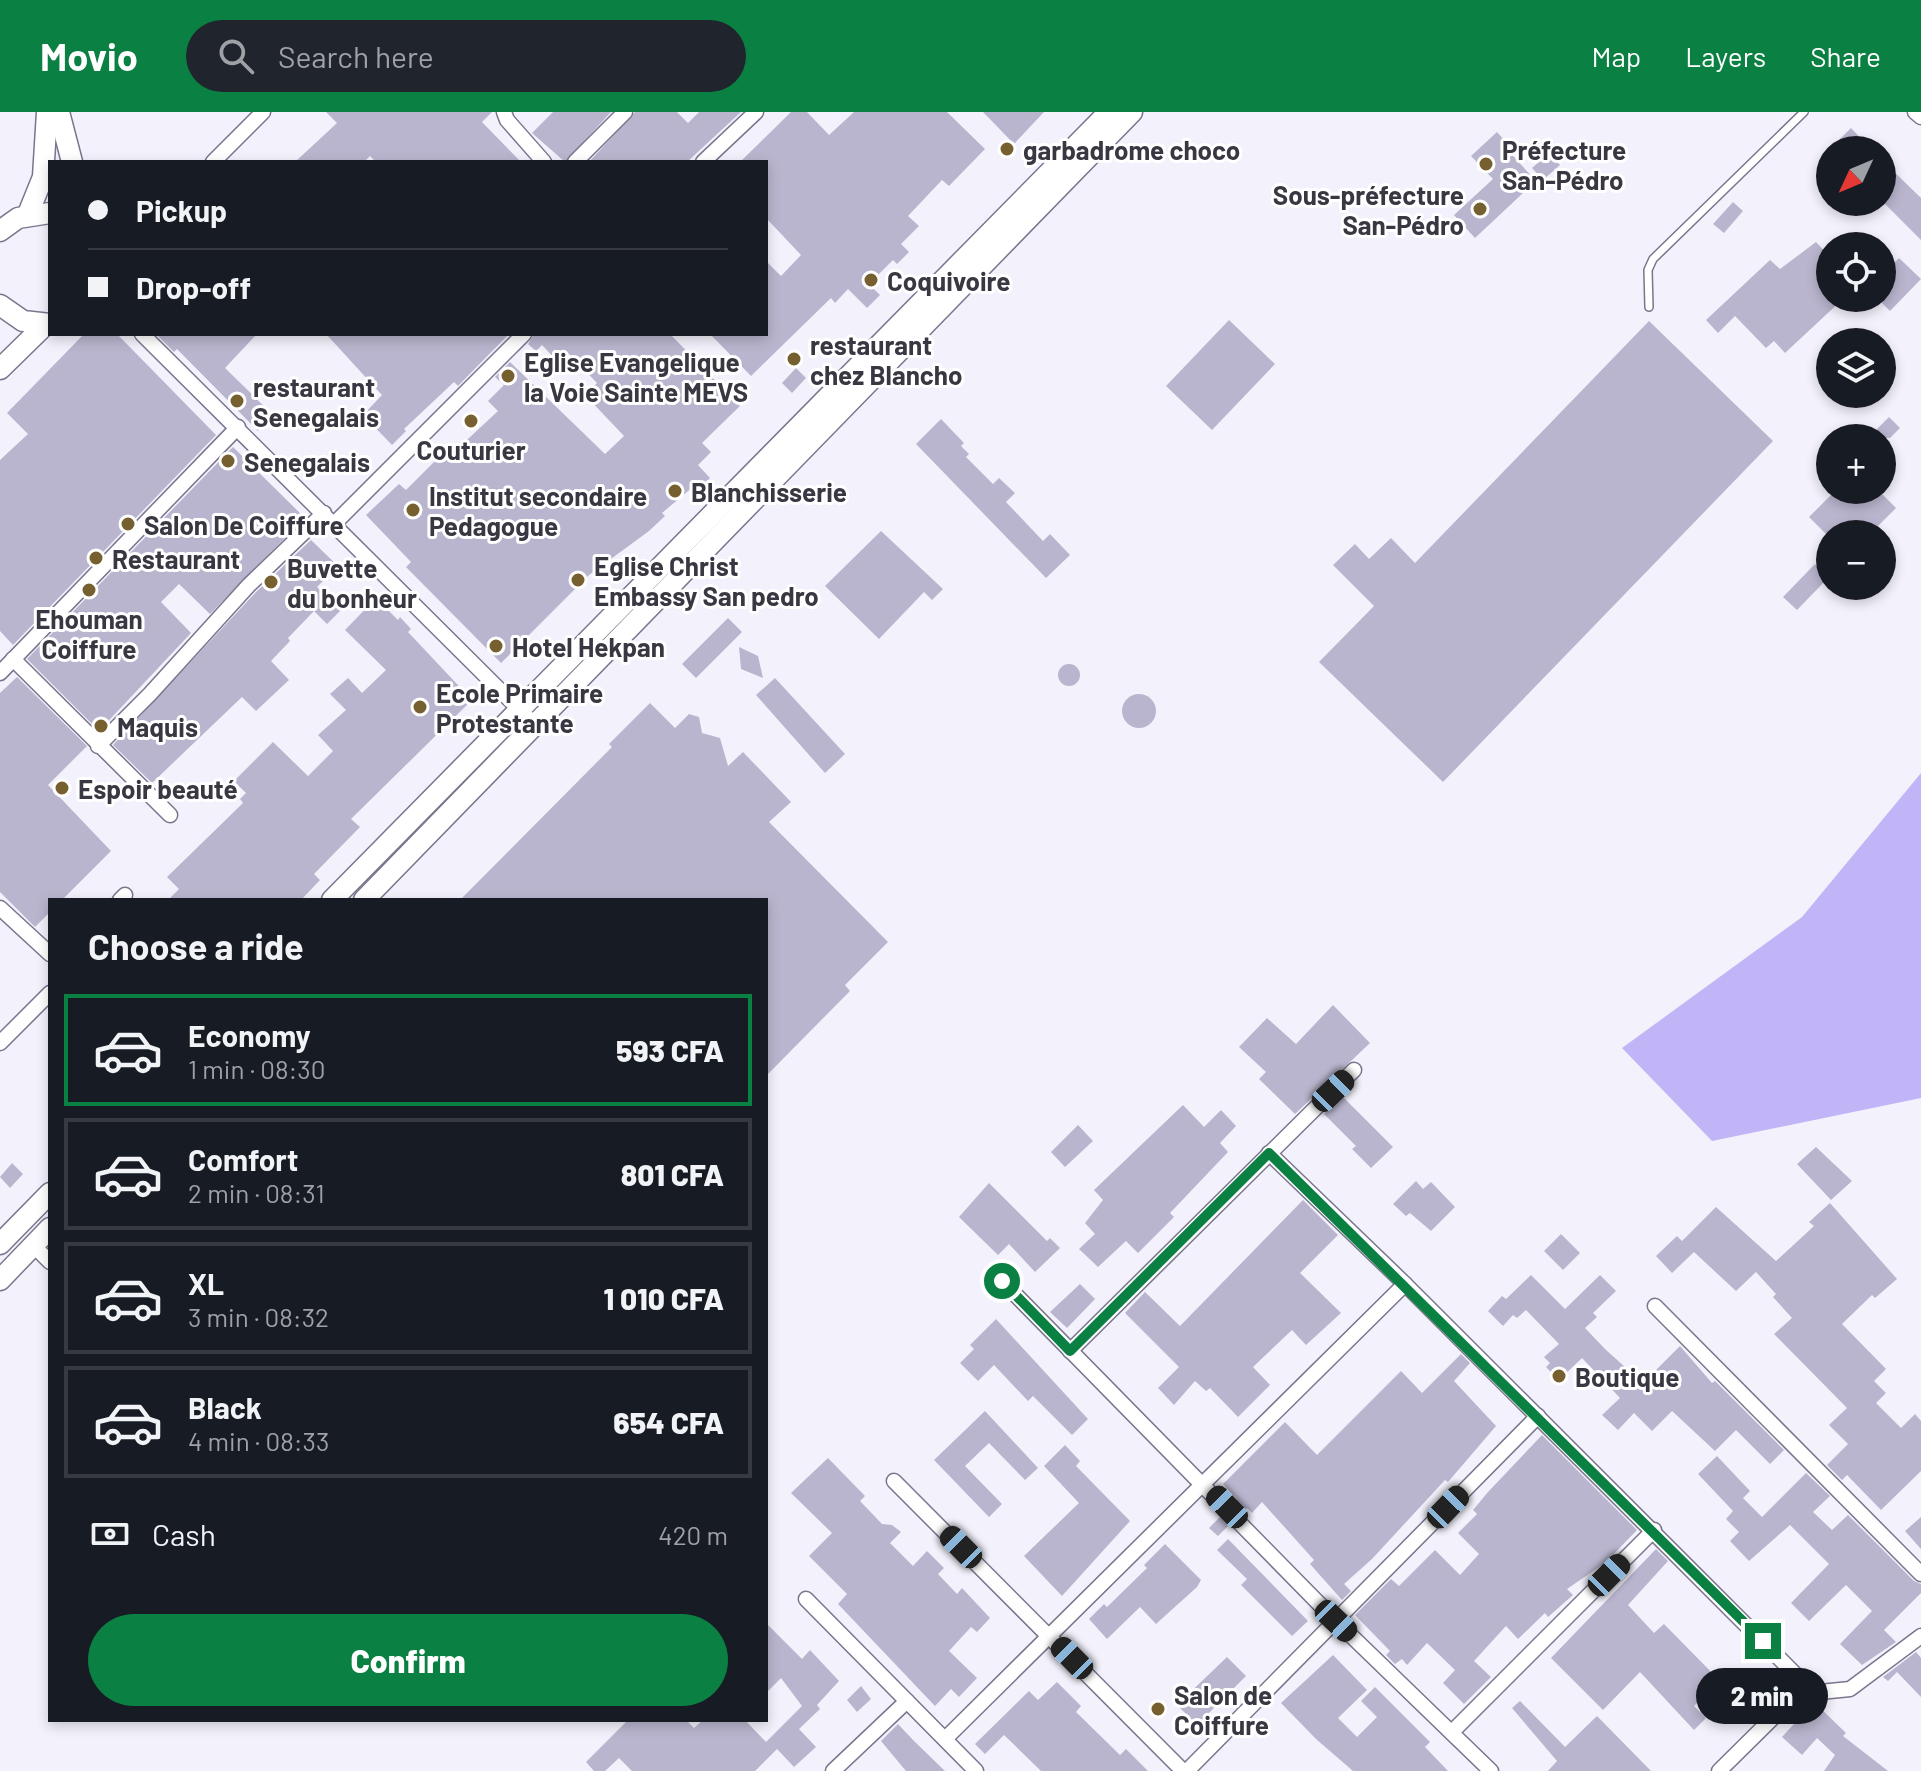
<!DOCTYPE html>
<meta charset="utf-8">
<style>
body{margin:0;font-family:Barlow,sans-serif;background:#20242c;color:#f1f3f6;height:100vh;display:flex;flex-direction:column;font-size:30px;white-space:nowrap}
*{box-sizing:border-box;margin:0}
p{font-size:26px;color:#9ea1a6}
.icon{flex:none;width:44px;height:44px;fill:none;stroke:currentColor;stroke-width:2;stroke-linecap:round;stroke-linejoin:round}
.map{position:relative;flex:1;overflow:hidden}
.panel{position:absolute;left:48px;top:786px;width:720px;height:824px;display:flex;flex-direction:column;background:#171b24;border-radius:0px;box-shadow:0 4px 12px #0003}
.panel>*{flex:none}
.guide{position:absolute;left:48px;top:48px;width:720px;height:176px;border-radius:0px;box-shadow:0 4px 12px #0003;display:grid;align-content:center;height:176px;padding:0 40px;background:#171b24}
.needle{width:52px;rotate:226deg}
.controls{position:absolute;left:1816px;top:24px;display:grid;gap:16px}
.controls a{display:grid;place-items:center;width:80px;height:80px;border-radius:50%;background:#171b24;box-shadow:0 4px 12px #0003;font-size:40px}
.end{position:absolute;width:36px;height:36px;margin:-18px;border:10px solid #0b8043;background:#fff;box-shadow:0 0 0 4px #fff}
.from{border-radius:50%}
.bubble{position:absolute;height:56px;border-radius:28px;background:#171b24;box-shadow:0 4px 12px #0003;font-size:26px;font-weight:800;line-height:56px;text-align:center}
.car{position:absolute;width:24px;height:48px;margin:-24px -12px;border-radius:10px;box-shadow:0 0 6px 2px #0007;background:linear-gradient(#222 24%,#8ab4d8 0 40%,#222 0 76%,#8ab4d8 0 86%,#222 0)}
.guide b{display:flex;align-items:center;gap:28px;height:76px;font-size:30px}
.guide b+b{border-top:2px solid #363941}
.guide i{width:20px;height:20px;background:#f1f3f6}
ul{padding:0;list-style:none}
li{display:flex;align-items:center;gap:24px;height:112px;margin:0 16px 12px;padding:0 24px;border:4px solid #363941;border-radius:0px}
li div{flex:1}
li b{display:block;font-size:30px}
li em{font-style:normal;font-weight:800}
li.current{border-color:#0b8043}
li>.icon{width:72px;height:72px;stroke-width:1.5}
h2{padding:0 40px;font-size:36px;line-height:96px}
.pay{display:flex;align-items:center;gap:20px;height:88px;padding:0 40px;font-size:30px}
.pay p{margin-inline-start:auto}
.action{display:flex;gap:16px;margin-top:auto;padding:16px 40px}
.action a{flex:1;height:92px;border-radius:48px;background:#0b8043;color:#fff;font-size:32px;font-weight:800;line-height:92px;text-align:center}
header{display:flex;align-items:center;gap:48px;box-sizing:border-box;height:112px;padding:0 40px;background:#0b8043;color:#fff}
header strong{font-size:38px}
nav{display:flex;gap:44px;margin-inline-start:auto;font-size:28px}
.search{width:560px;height:72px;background:#20242c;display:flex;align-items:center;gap:20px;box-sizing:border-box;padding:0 28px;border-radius:44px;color:#9ea1a6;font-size:30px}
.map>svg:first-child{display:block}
.green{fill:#c2b5f7}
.building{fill:#b9b5ce}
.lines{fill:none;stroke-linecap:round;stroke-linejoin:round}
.lane-casing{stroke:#7a758c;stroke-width:10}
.street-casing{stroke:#7a758c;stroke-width:17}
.secondary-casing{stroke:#7a758c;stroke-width:23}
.lane{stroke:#fff;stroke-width:7}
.street{stroke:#fff;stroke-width:14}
.secondary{stroke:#fff;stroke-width:20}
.route{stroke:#0b8043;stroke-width:10}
.poi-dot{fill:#776030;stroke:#fff;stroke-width:3}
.labels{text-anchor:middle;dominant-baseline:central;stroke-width:6;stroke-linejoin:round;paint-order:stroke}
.poi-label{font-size:26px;font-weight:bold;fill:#393842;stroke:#fff;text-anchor:start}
</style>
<header>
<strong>Movio</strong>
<div class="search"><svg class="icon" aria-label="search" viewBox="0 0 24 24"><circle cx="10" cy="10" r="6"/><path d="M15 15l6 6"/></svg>Search here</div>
<nav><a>Map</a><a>Layers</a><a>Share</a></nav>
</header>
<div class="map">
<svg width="1921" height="1659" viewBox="0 0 1921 1659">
<rect width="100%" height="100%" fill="#f3f2fc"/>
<polygon class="green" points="1921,661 1921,986 1712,1029 1622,936 1802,805"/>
<g class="building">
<polygon points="326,0 492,0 482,10 521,50 376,50 370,44 364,50 295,50 337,11"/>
<polygon points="553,0 611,0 565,50 532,21"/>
<polygon points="635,0 677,0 688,11 699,0 741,0 687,50 589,50"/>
<polygon points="791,0 807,0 829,23 854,0 947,0 985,37 949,74 942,68 908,104 919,114 901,132 909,140 897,152 893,148 869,172 880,183 867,196 848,177 835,191 831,186 751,264 710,222 766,222 766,149 781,164 801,143 766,106 766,50 740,50"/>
<polygon points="983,0 1044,0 1014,32"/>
<polygon points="1851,16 1872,38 1829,38"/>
<polygon points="1497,20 1506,30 1503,33 1536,69 1475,126 1454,103 1493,67 1471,44"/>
<polygon points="1549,41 1560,53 1543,68 1532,56"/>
<polygon points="1882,48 1921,86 1921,128 1882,89"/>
<polygon points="1733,90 1743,99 1724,121 1713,112"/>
<polygon points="1816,130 1830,145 1830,186 1844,186 1785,241 1774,229 1766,236 1735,204 1718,221 1706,208 1770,148 1780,157"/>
<polygon points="1899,146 1921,167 1890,199 1882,191 1882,163"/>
<polygon points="1229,208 1275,252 1212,318 1166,274"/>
<polygon points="1649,209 1773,329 1443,670 1319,550 1374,494 1333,453 1355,432 1369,447 1391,426 1415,451"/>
<polygon points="84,222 117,222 216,323 13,533 0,519 0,348 28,322 7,301"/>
<polygon points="156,222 257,222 225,256 273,303 258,319 177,237 174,240"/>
<polygon points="326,222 509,222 458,274 454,270 404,317 406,319 392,333 363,303 382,283"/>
<polygon points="534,222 670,222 740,294 702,331 711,340 698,353 710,366 698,378 694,374 662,401 665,404 649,419 589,463 501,551 406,455 411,450 366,403 399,372 406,378 450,334 455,339 498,299 488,289 504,273 495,265 510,250 605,342 624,324 585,283 597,271 566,239 556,248 542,233 536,239 528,232"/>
<polygon points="796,256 806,266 792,281 782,271"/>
<polygon points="1889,305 1900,316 1890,326 1868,326"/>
<polygon points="941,307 964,331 961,334 969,342 966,345 993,372 999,366 1015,381 1006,390 1043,429 1050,422 1070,443 1046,466 916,332"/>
<polygon points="233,335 305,406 210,502 179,472 161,490 191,521 99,619 27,547"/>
<polygon points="1836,378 1878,378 1896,396 1870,422 1826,422 1809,405"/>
<polygon points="881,419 943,477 932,488 924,480 879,527 825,474"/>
<polygon points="311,428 338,454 317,475 341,498 327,512 314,499 288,526 290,529 271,549 289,568 256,599 242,585 152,671 113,633 256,480"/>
<polygon points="1815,452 1829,465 1797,498 1783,485"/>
<polygon points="376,486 398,508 400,505 411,517 408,520 472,588 351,707 360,715 314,762 320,768 301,788 168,788 179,777 167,765 243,691 240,687 246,681 234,669 273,630 308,664 333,639 318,623 346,598 330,582 348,566 362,581 386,558 345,518"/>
<polygon points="728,506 742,520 696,566 682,552"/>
<polygon points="739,535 758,544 763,566 741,557"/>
<circle cx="1069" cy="563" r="11"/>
<polygon points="17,565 87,634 48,673 111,739 62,788 50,788 50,800 35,815 0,780 0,581"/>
<polygon points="775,566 845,642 825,661 756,583"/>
<circle cx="1139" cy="599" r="17"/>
<polygon points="650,591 675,616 689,602 699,605 702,621 720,626 728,654 743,640 791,690 769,710 888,830 845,873 850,879 766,964 766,788 460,788 612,635 609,632"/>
<polygon points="1333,893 1370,931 1295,1002 1259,967 1266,960 1239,935 1267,906 1296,932"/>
<polygon points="1342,984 1393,1035 1371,1056 1352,1037 1356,1034 1324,1002"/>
<polygon points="1183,993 1204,1015 1221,998 1236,1014 1220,1031 1228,1040 1170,1101 1174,1105 1138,1141 1126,1129 1098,1155 1079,1137 1095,1122 1085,1111 1103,1088 1094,1078"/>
<polygon points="1078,1013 1093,1029 1065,1055 1051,1040"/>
<polygon points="1816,1035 1852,1069 1831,1088 1797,1052"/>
<polygon points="12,1051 23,1062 10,1076 0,1065"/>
<polygon points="1416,1069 1423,1077 1431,1070 1455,1095 1431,1119 1410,1101 1406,1104 1393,1092"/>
<polygon points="989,1071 1047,1129 1050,1126 1060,1136 1035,1160 1009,1132 998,1143 959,1105"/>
<polygon points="1303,1088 1338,1123 1300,1161 1341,1201 1306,1233 1292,1218 1253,1255 1270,1273 1238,1305 1210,1276 1206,1279 1195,1269 1174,1293 1158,1276 1179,1255 1125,1201 1145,1180 1180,1214"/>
<polygon points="1830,1091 1897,1167 1875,1186 1872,1183 1842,1212 1886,1257 1874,1269 1886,1281 1876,1291 1901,1316 1915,1302 1921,1309 1921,1359 1881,1398 1847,1363 1842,1368 1827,1353 1848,1332 1829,1313 1847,1296 1774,1222 1792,1206 1773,1185 1776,1182 1756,1160 1736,1179 1694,1140 1672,1161 1656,1144 1677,1124 1682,1129 1716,1095 1776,1149 1814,1114 1809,1110"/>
<polygon points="1561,1122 1580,1141 1563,1158 1544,1139"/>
<polygon points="1531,1163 1565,1197 1600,1163 1616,1179 1593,1201 1597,1205 1585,1216 1606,1238 1643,1271 1680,1234 1712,1271 1715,1269 1784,1338 1770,1352 1736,1318 1715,1339 1672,1299 1652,1319 1634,1301 1618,1318 1602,1303 1620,1286 1582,1246 1559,1268 1546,1255 1550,1251 1544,1245 1559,1232 1526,1198 1517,1206 1513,1203 1503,1214 1488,1199 1502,1184 1506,1187"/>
<polygon points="1080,1172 1095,1187 1067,1216 1050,1200"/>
<polygon points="996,1207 1088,1307 1072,1323 1033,1284 1028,1289 994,1253 978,1269 960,1251 974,1237 970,1233"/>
<polygon points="1461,1242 1470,1251 1454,1269 1496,1314 1448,1370 1445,1368 1372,1447 1344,1472 1351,1479 1342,1488 1310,1452 1314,1448 1262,1390 1252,1401 1247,1396 1243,1400 1234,1391 1237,1387 1223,1372 1285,1310 1317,1343 1401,1259 1422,1281"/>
<polygon points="985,1299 1038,1356 1025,1368 989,1331 965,1354 1002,1392 989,1405 934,1348"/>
<polygon points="1542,1323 1637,1418 1605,1451 1567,1477 1573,1483 1548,1505 1545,1501 1518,1527 1506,1514 1474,1549 1491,1565 1464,1592 1443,1571 1455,1558 1427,1531 1407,1553 1402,1547 1395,1552 1386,1543 1390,1539 1355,1503 1391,1467 1399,1474 1435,1438 1460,1463 1479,1442 1458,1421 1477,1402 1473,1398 1488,1380"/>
<polygon points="1065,1333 1080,1349 1076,1354 1130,1409 1062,1484 1024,1444 1079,1391 1044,1354"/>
<polygon points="1717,1344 1750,1379 1743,1386 1762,1405 1806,1361 1830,1384 1813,1400 1832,1418 1848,1403 1914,1469 1921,1472 1921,1481 1884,1518 1896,1530 1862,1553 1840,1532 1872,1499 1846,1473 1809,1509 1791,1491 1829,1452 1790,1413 1749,1449 1730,1429 1739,1420 1726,1407 1733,1399 1698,1362"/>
<polygon points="828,1346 865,1384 860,1389 882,1412 892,1413 901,1420 890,1431 913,1454 927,1439 944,1456 938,1462 957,1482 962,1476 990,1506 977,1520 971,1515 949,1539 977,1566 959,1585 951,1577 935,1594 838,1492 847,1482 809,1444 832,1421 791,1381"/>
<polygon points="1220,1405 1228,1414 1218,1424 1209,1416"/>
<polygon points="1921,1405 1921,1437 1905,1419"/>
<polygon points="1228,1427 1308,1509 1292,1524 1241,1473 1247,1467 1217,1438"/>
<polygon points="1165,1432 1201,1468 1197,1475 1156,1512 1140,1495 1107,1527 1089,1507 1104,1492 1107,1495 1147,1456 1144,1453"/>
<polygon points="1656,1437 1668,1449 1628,1493 1654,1521 1664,1512 1720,1569 1694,1594 1706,1606 1694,1618 1640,1560 1603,1598 1551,1546"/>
<polygon points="766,1511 802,1547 810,1538 839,1569 817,1593 820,1597 799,1617 816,1635 794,1655 777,1637 755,1659 632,1659 619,1646 605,1659 594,1659 586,1650 628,1608 686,1608 694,1616 703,1608 745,1608 766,1630 802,1594 781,1566 766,1581"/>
<polygon points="1916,1540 1921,1546 1921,1585 1897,1560 1888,1569 1883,1565"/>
<polygon points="1333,1543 1367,1578 1338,1606 1357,1625 1377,1605 1361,1589 1375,1575 1430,1630 1425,1635 1448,1659 1353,1659 1316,1627 1281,1591"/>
<polygon points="1227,1545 1246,1564 1197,1613 1177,1593"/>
<polygon points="1057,1570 1081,1594 1076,1600 1120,1643 1126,1637 1148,1659 1041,1659 1004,1623 985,1642 975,1632 1029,1579 1038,1588"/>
<polygon points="861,1574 871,1587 857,1600 847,1588"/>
<polygon points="1520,1589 1565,1635 1597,1604 1651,1659 1548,1659 1557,1649 1512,1596"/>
<polygon points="1814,1590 1846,1621 1843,1624 1888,1659 1824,1659 1835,1643 1817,1626 1802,1643 1782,1625"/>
<polygon points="898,1612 914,1629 945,1659 906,1659 881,1629"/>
</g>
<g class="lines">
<defs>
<polyline id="lane" points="1649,195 1648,158 1653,147 1804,0"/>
<g id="street">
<polyline points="504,0 507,8 544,50"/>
<polyline points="1915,0 1921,5"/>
<polyline points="213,50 263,0"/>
<polyline points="575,50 625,0"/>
<polyline points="703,50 756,0"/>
<polyline points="142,222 534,612"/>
<polyline points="334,412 524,222"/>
<polyline points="13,547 170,703"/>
<polyline points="0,561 238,315"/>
<polyline points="98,634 150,582 249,473 324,401"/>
<polyline points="120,788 125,783"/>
<polyline points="0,796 50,842"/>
<polyline points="0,931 50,881"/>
<polyline points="1269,1041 1405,1172 1806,1573 1820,1580 1850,1577 1921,1524"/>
<polyline points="34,1134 50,1150"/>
<polyline points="1002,1169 1336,1509 1491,1659"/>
<polyline points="1655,1194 1921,1462"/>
<polyline points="1070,1239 1354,958"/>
<polyline points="894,1369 1183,1659"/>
<polyline points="806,1487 976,1659"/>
<polyline points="1452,1620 1654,1418"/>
<polyline points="945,1627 1405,1172"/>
<polyline points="833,1659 907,1589"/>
<polyline points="1187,1659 1538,1304"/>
<polyline points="1719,1659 1806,1573"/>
</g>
<g id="secondary">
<polyline points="59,0 72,50"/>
<polyline points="28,102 43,65 47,0"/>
<polyline points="0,119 18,106 50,101"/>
<polyline points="0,193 23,209 50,212"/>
<polyline points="0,257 45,213"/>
<polyline points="332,788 1109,0"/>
<polyline points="364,788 1132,0"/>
<polyline points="0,1132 50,1081"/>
<polyline points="0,1168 50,1116"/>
</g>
</defs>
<use href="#lane" class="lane-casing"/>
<use href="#street" class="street-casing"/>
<use href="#secondary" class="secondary-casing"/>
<use href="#lane" class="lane"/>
<use href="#street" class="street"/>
<use href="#secondary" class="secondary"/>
</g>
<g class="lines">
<polyline class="route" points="1002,1169 1070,1239 1269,1041 1763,1529"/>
</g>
<g class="poi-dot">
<circle cx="1007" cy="37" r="8"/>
<circle cx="1486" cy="52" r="8"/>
<circle cx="1480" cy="97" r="8"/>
<circle cx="871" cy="168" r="8"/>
<circle cx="794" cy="247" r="8"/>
<circle cx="508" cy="264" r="8"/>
<circle cx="237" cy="289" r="8"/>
<circle cx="471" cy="309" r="8"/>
<circle cx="228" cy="349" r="8"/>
<circle cx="675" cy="379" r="8"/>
<circle cx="413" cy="398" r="8"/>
<circle cx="128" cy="412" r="8"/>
<circle cx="96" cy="446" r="8"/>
<circle cx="578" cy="468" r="8"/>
<circle cx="271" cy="470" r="8"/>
<circle cx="89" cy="478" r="8"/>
<circle cx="496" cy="534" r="8"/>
<circle cx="420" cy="595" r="8"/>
<circle cx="101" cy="614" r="8"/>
<circle cx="62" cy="676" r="8"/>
<circle cx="1559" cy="1264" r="8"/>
<circle cx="1158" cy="1597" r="8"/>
</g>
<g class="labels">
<g class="poi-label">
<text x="1023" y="37">garbadrome choco</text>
<text x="1502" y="37">Préfecture<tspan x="1502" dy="30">San-Pédro</tspan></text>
<text x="1464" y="82" text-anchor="end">Sous-préfecture<tspan x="1464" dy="30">San-Pédro</tspan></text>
<text x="887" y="168">Coquivoire</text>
<text x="810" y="232">restaurant<tspan x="810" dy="30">chez Blancho</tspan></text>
<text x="524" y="249">Eglise Evangelique<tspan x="524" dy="30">la Voie Sainte MEVS</tspan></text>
<text x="253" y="274">restaurant<tspan x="253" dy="30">Senegalais</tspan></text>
<text x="471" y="337" text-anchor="middle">Couturier</text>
<text x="244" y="349">Senegalais</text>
<text x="691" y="379">Blanchisserie</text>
<text x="429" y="383">Institut secondaire<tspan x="429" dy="30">Pedagogue</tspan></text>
<text x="144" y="412">Salon De Coiffure</text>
<text x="112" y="446">Restaurant</text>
<text x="594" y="453">Eglise Christ<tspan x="594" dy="30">Embassy San pedro</tspan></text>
<text x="287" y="455">Buvette<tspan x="287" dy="30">du bonheur</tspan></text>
<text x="89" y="506" text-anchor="middle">Ehouman<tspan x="89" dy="30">Coiffure</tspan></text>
<text x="512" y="534">Hotel Hekpan</text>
<text x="436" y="580">Ecole Primaire<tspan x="436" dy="30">Protestante</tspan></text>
<text x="117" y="614">Maquis</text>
<text x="78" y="676">Espoir beauté</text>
<text x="1575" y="1264">Boutique</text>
<text x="1174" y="1582">Salon de<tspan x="1174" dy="30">Coiffure</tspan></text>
</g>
</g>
</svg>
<div class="controls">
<a><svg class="needle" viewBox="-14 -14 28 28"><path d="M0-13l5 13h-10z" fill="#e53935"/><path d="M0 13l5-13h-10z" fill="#9ea1a6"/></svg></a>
<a><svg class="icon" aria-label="locate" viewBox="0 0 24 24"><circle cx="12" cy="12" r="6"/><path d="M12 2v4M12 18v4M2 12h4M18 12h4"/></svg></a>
<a><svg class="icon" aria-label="layers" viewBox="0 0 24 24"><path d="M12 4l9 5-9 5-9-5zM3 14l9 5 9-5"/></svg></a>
<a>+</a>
<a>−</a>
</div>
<i class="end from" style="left:1002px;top:1169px"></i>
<i class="end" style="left:1763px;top:1529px"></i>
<div class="bubble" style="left:1696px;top:1556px;width:132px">2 min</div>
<i class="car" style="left:1333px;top:979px;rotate:46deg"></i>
<i class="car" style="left:1227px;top:1395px;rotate:316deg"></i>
<i class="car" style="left:1448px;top:1395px;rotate:44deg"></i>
<i class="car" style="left:961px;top:1435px;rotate:315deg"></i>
<i class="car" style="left:1609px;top:1463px;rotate:45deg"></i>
<i class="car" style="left:1336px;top:1509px;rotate:134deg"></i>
<i class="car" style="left:1072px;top:1546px;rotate:315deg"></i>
<div class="guide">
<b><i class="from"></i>Pickup</b>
<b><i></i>Drop-off</b>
</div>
<section class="panel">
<h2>Choose a ride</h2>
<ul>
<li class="current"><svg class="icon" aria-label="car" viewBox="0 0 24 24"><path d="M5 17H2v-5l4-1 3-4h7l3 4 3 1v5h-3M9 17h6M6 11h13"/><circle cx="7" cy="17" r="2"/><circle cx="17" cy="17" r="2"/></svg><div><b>Economy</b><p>1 min · 08:30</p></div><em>593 CFA</em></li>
<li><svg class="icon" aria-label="car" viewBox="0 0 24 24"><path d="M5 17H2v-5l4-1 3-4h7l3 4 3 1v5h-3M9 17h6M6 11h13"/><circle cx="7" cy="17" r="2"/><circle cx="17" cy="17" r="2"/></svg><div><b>Comfort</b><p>2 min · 08:31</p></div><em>801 CFA</em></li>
<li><svg class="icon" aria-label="car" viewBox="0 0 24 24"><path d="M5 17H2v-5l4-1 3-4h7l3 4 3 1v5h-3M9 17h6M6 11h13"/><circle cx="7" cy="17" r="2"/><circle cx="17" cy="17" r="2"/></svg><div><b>XL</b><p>3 min · 08:32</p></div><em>1 010 CFA</em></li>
<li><svg class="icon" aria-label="car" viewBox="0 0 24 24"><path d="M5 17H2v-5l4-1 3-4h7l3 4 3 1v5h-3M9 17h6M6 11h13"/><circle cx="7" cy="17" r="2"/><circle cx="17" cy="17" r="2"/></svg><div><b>Black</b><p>4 min · 08:33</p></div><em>654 CFA</em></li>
</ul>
<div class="pay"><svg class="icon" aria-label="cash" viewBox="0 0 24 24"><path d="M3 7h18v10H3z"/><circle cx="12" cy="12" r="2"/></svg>Cash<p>420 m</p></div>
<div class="action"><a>Confirm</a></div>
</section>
</div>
